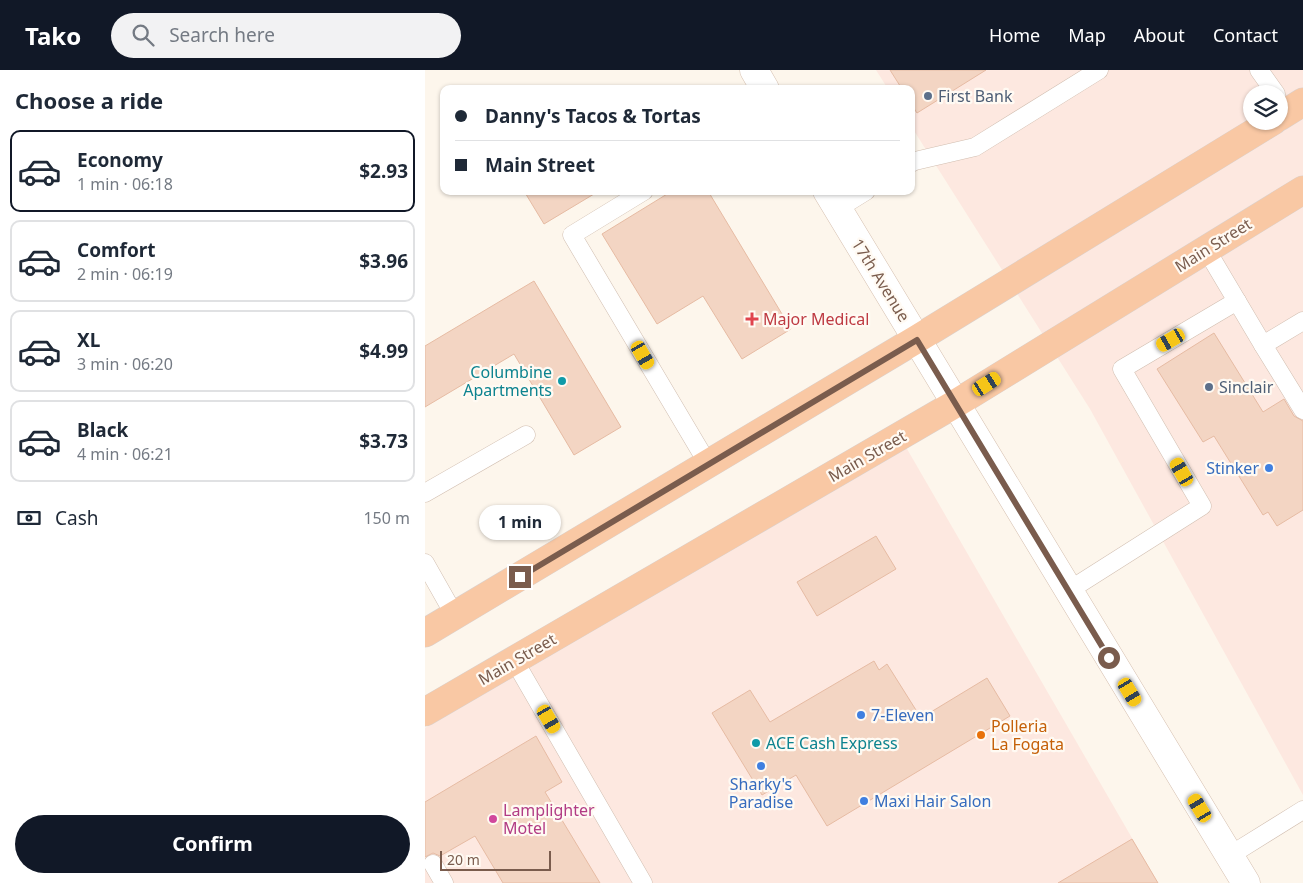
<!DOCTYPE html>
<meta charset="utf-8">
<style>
body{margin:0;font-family:"Noto Sans",sans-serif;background:#f2f2f3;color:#1f2937;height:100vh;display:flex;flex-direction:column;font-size:19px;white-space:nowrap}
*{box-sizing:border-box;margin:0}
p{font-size:16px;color:#747a83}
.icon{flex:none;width:28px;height:28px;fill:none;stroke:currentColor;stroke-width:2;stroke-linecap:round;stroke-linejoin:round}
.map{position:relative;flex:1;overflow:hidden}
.details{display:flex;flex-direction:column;background:#fff;width:425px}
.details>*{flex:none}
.banner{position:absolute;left:15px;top:15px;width:475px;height:110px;border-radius:10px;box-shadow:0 1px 4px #0004;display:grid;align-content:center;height:110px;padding:0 15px;background:#fff}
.fabs{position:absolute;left:818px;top:15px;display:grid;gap:10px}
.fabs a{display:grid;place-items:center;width:45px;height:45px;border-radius:50%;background:#fff;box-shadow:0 1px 4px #0004;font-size:25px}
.scale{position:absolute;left:15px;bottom:12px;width:111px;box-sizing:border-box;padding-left:5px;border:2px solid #7a5c4d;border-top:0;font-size:14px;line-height:18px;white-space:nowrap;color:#7a5c4d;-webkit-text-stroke:4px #fffaf3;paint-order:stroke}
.end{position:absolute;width:22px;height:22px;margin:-11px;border:6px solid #7a5c4d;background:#fff;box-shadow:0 0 0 2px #fff}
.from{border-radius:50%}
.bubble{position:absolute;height:35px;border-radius:18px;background:#fff;box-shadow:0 1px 4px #0004;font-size:16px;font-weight:700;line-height:35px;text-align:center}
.car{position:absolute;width:15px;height:30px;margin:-15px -8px;border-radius:6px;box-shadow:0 0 4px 1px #0007;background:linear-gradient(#f5c518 24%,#345 0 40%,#f5c518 0 76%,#345 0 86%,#f5c518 0)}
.banner b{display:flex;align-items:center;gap:18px;height:48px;font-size:19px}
.banner b+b{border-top:1px solid #e0e1e3}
.banner i{width:12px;height:12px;background:#1f2937}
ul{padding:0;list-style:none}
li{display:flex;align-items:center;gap:15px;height:82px;margin:0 10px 8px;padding:0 5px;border:2px solid #e0e1e3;border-radius:10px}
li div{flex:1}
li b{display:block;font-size:19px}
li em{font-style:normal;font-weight:700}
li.selected{border-color:#111827}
li>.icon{width:45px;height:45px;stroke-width:1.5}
h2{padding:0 15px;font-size:22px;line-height:60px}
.pay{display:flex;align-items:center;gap:12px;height:55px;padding:0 15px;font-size:19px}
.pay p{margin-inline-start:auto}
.cta{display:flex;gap:10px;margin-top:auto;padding:10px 15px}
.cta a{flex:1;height:58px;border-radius:30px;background:#111827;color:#fff;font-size:20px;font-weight:700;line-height:58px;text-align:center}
header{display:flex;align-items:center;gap:30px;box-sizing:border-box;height:70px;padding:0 25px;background:#111827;color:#fff}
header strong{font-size:24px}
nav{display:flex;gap:28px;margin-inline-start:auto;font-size:18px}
.search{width:350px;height:45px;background:#f2f2f3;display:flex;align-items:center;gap:12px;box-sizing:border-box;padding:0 18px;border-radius:28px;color:#747a83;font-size:19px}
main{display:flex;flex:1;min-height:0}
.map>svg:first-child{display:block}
.commercial{fill:#fde8e0;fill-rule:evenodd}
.building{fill:#f3d5c3;stroke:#e6bba3}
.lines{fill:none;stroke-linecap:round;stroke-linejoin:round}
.service-casing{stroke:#d1beb0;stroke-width:19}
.secondary-casing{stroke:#d6c0b0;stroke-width:29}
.trunk-casing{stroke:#dad1cd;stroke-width:29}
.service{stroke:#fff;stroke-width:18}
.secondary{stroke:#fff;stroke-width:28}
.trunk{stroke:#f9c8a4;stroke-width:28}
.route{stroke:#7a5c4d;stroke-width:6}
.service-dot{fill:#5c6f8a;stroke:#fffaf3;stroke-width:2}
.health-dot{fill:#e0444e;stroke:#fffaf3;stroke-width:2}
.culture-dot{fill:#0f9aa8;stroke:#fffaf3;stroke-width:2}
.shop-dot{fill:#3f7fe0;stroke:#fffaf3;stroke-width:2}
.food-dot{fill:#e8710a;stroke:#fffaf3;stroke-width:2}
.hotel-dot{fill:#d1479c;stroke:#fffaf3;stroke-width:2}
.labels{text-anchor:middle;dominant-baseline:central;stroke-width:4.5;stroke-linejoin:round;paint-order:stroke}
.service-label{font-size:16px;fill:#4e5e75;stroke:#fffaf3;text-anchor:start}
.street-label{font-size:16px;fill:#7a5c4d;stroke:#fffaf3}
.health-label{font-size:16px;fill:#be3a42;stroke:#fffaf3;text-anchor:start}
.culture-label{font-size:16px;fill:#0d838f;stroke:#fffaf3;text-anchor:end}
.shop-label{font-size:16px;fill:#366cbe;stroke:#fffaf3;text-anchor:start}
.food-label{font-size:16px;fill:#c56008;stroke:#fffaf3;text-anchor:start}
.hotel-label{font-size:16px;fill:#b23c85;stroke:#fffaf3;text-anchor:start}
</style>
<header>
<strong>Tako</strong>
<div class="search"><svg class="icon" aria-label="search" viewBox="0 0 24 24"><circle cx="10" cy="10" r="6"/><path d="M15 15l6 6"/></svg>Search here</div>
<nav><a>Home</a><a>Map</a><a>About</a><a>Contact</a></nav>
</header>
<main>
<section class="details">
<h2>Choose a ride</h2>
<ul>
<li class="selected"><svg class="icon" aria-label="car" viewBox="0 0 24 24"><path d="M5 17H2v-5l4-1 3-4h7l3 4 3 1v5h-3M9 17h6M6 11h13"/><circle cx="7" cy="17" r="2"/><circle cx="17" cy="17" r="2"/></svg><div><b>Economy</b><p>1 min · 06:18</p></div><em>$2.93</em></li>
<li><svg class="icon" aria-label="car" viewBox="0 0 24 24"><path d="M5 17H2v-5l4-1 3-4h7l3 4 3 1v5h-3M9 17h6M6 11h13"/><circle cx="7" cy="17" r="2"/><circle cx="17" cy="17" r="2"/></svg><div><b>Comfort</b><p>2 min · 06:19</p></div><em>$3.96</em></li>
<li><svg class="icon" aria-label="car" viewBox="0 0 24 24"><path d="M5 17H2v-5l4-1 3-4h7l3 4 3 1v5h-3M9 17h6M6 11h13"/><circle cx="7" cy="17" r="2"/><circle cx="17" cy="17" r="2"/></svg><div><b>XL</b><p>3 min · 06:20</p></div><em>$4.99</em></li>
<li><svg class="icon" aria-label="car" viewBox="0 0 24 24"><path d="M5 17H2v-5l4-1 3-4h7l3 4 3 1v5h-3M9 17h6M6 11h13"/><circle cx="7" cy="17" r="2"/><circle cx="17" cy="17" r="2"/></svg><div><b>Black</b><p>4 min · 06:21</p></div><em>$3.73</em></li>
</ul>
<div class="pay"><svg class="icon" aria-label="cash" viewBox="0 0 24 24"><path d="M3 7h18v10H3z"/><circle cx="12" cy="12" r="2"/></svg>Cash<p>150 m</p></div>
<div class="cta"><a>Confirm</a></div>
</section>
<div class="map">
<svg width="878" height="813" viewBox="0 0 878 813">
<rect width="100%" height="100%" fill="#fdf6ec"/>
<g class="commercial">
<path d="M451,0H878V725L665,339L486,56V19H463ZM826,24H854V51H826Z"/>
<polygon points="478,372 733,813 0,813 0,658"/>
</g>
<g class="building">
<polygon points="465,0 561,0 492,43 486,34 486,19 477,19"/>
<polygon points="99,121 174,121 119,154"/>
<polygon points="247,121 283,121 366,259 317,289 278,226 232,254 177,164"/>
<polygon points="109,211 196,357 149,385 89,284 0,337 0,276"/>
<polygon points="789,263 838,342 859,329 869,346 878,351 878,440 852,456 843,442 838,445 789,366 778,372 732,299"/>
<polygon points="451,466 471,499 392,546 372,512"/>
<polygon points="449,591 454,600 462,594 496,648 562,608 585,646 402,756 371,705 337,725 287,643 325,620 345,652"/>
<polygon points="111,666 137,712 120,722 175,813 78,813 50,766 15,786 8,783 0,787 0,732"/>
<polygon points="707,769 733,813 633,813"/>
</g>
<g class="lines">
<defs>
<g id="service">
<polyline points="834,0 851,24"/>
<polyline points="486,93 490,91 550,77 674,0"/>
<polyline points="219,121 147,165 283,394"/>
<polyline points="412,139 441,121"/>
<polyline points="781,179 838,275 878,251"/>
<polyline points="838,275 878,340"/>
<polyline points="0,423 101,365"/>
<polyline points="0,493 30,546"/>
<polyline points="643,521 777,436 697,299 812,231"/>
<polyline points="89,590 218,813"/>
<polyline points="804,786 878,740"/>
<polyline points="8,794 19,813"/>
</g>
<g id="secondary">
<polyline points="329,0 340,19"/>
<polyline points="402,121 821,813"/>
</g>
<g id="trunk">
<polyline points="854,47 878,32"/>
<polyline points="0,563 492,269 848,51"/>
<polyline points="0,642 530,334 878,120"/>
</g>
</defs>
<use href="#service" class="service-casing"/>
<use href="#secondary" class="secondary-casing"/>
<use href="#trunk" class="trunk-casing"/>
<use href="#service" class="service"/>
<use href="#secondary" class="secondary"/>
<use href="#trunk" class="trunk"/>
</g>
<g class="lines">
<polyline class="route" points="95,507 492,270 684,588"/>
</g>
<g class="service-dot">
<circle cx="503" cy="26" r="5"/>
<circle cx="784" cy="317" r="5"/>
</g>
<path class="health-dot" d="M324.5 241.5h5v5h5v5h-5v5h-5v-5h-5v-5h5z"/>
<g class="culture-dot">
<circle cx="137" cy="311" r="5"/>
<circle cx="331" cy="673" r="5"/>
</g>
<g class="shop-dot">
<circle cx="844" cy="398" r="5"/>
<circle cx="436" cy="645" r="5"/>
<circle cx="336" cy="696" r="5"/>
<circle cx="439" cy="731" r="5"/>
</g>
<circle class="food-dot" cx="556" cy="665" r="5"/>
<circle class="hotel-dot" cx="68" cy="749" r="5"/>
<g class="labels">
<g class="service-label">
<text x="513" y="26">First Bank</text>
<text x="794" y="317">Sinclair</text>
</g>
<g class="street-label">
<text transform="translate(788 175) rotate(-32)">Main Street</text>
<text transform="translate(456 210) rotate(58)">17th Avenue</text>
<text transform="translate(442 386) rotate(-30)">Main Street</text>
<text transform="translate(92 589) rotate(-30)">Main Street</text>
</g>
<g class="health-label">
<text x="338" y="249">Major Medical</text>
</g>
<g class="culture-label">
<text x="127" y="302">Columbine<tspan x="127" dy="18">Apartments</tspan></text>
<text x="341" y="673" text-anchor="start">ACE Cash Express</text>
</g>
<g class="shop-label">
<text x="834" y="398" text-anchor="end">Stinker</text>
<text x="446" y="645">7-Eleven</text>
<text x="336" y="714" text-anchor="middle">Sharky's<tspan x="336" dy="18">Paradise</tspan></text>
<text x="449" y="731">Maxi Hair Salon</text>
</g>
<g class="food-label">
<text x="566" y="656">Polleria<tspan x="566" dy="18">La Fogata</tspan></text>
</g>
<g class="hotel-label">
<text x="78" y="740">Lamplighter<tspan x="78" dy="18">Motel</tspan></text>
</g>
</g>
</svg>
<div class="fabs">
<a><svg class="icon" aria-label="layers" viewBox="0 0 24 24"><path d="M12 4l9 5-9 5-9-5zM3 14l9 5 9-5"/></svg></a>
</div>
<div class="scale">20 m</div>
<i class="end from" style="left:684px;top:588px"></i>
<i class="end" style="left:95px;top:507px"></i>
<div class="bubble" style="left:54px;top:435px;width:82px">1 min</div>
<i class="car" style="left:746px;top:270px;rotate:240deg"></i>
<i class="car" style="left:218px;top:285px;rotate:150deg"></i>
<i class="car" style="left:562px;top:314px;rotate:58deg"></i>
<i class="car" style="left:757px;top:402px;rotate:330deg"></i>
<i class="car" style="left:705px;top:622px;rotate:149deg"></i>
<i class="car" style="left:124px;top:649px;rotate:150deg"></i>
<i class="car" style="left:775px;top:738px;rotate:329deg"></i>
<div class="banner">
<b><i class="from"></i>Danny's Tacos &amp; Tortas</b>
<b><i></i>Main Street</b>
</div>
</div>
</main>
